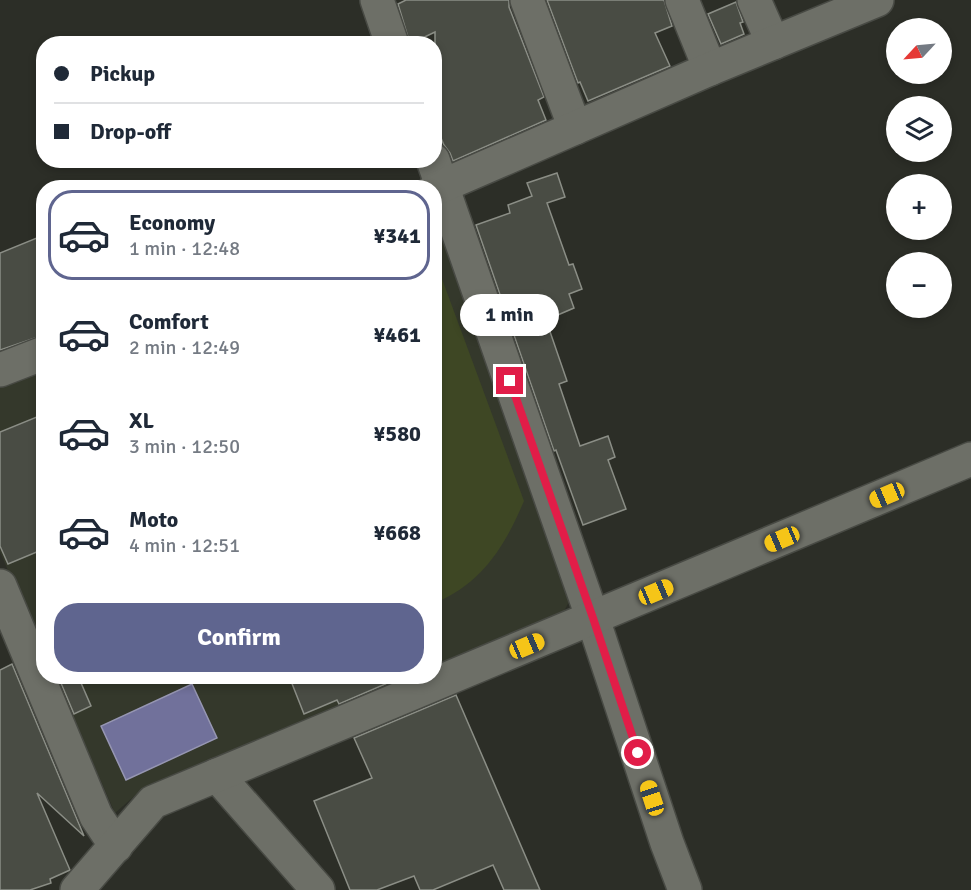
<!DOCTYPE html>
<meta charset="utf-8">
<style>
body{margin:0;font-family:Signika,sans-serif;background:#f2f2f3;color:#1f2937;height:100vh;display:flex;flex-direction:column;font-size:22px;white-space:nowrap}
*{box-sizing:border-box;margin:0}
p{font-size:20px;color:#747a83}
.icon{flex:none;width:33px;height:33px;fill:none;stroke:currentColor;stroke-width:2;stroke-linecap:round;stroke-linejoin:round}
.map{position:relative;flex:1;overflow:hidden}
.details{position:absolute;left:36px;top:180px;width:406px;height:504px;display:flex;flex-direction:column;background:#fff;border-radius:24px;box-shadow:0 3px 9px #0003}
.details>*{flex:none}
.banner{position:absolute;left:36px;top:36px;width:406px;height:132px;border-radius:24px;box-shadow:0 3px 9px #0003;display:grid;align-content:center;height:132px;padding:0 18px;background:#fff}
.needle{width:39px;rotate:244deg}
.controls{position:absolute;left:886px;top:18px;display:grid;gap:12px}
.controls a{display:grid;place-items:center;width:66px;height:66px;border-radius:50%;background:#fff;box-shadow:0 3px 9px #0003;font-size:30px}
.end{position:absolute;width:27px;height:27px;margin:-14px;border:8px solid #e11d48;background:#fff;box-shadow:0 0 0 3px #fff}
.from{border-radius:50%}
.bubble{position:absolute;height:42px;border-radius:21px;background:#fff;box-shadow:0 3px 9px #0003;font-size:20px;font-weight:700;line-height:42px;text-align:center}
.car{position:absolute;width:18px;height:36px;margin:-18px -9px;border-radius:8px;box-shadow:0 0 4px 2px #0007;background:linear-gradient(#f5c518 24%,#345 0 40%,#f5c518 0 76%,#345 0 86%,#f5c518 0)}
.banner b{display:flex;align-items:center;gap:21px;height:57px;font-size:22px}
.banner b+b{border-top:2px solid #e0e1e3}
.banner i{width:15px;height:15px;background:#1f2937}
ul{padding:10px 0 0;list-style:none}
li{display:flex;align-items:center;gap:18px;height:90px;margin:0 12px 9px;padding:0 6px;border:3px solid transparent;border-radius:24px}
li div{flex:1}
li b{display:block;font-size:22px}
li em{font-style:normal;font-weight:700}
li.selected{border-color:#5f658f}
li>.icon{width:54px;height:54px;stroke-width:1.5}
.action{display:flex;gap:12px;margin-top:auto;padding:12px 18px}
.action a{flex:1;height:69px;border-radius:24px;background:#5f658f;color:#fff;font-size:24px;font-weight:700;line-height:69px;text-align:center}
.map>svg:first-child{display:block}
.built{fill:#34382b}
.green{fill:#3e4724}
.water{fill:#71719b;stroke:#9696b2;stroke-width:1.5}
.building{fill:#494c44;stroke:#8b8e86;stroke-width:1.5}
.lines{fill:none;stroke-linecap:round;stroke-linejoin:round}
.minor-casing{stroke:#484a44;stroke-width:36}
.minor{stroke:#6d6f67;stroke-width:33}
.route{stroke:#e11d48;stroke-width:8}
</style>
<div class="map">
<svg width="971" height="890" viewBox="0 0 971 890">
<rect width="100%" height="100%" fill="#2c2e27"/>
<g class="built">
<polygon points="435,219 570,600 563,613 435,667"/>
<polygon points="43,362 43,651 0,552 0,380"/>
<polygon points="55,677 412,677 139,792 115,813"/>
</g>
<path class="green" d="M435,260L524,501C505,546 482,583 435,603Z"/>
<polygon class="water" points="192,684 217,738 126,780 101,726"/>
<g class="building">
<polygon points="406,0 509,0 509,7 544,97 538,100 546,120 453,161 450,153 444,145 435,124 435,32 410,44 398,4"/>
<polygon points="547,0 664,0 672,26 655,33 670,66 588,101 580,82 578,83"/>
<polygon points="736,2 743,22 740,23 744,34 721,44 708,14"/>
<polygon points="557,173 565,197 547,203 569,265 573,264 582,289 569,294 574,308 546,320 567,381 559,384 580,446 608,436 615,457 608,460 626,509 583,525 556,450 554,451 476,225 510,213 508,205 532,196 527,183"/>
<polygon points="44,235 44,335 0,350 0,253"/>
<polygon points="44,414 44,549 8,564 0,546 0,432"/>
<polygon points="12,664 84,836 37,793 70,870 50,879 51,883 30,890 0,890 0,670"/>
<polygon points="58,676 78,676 91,706 74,714"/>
<polygon points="289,676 404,676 339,704 337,700 304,714"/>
<polygon points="456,695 540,890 504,890 493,865 433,890 420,890 414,876 377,890 350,890 314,801 372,778 354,738"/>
</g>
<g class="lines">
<defs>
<g id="minor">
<polyline points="377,0 392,44"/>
<polyline points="527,0 575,128"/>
<polyline points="682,0 710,69"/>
<polyline points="754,0 773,43"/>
<polyline points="433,160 593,619 667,843 685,890"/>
<polyline points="435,189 710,69 877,0"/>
<polyline points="0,370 44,353"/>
<polyline points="0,586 96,816 116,846"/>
<polyline points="217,775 318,890"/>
<polyline points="77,890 153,802 971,459"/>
</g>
</defs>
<use href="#minor" class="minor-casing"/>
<use href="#minor" class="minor"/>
</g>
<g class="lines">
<polyline class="route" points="510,381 593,618 638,753"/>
</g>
</svg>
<div class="controls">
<a><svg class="needle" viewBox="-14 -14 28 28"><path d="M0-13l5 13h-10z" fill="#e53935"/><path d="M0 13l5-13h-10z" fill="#747a83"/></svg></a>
<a><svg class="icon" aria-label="layers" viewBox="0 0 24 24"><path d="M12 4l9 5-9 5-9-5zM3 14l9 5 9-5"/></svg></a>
<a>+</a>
<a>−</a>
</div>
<i class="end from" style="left:638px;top:753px"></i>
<i class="end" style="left:510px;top:381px"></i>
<div class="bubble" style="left:460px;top:294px;width:99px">1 min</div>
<i class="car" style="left:887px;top:495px;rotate:247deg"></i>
<i class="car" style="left:782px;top:539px;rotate:247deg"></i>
<i class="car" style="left:656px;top:592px;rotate:67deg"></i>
<i class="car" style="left:527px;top:646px;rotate:67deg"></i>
<i class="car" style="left:652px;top:798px;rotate:342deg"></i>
<div class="banner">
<b><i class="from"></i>Pickup</b>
<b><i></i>Drop-off</b>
</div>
<section class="details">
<ul>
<li class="selected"><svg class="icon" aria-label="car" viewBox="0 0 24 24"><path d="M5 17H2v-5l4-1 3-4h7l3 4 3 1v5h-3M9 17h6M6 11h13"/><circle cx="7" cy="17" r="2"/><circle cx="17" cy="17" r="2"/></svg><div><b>Economy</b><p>1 min · 12:48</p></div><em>¥341</em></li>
<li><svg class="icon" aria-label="car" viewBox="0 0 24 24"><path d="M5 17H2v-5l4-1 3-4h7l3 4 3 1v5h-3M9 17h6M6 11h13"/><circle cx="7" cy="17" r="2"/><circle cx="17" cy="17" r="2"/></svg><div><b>Comfort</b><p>2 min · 12:49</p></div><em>¥461</em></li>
<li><svg class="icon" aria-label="car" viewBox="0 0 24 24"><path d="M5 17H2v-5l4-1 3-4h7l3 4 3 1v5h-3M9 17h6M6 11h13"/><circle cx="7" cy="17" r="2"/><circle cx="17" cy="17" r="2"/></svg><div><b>XL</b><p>3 min · 12:50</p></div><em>¥580</em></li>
<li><svg class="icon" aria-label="car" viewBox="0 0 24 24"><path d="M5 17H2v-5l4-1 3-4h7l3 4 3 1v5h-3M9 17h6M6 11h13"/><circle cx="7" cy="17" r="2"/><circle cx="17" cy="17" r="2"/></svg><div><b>Moto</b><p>4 min · 12:51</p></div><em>¥668</em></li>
</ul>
<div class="action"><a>Confirm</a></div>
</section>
</div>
